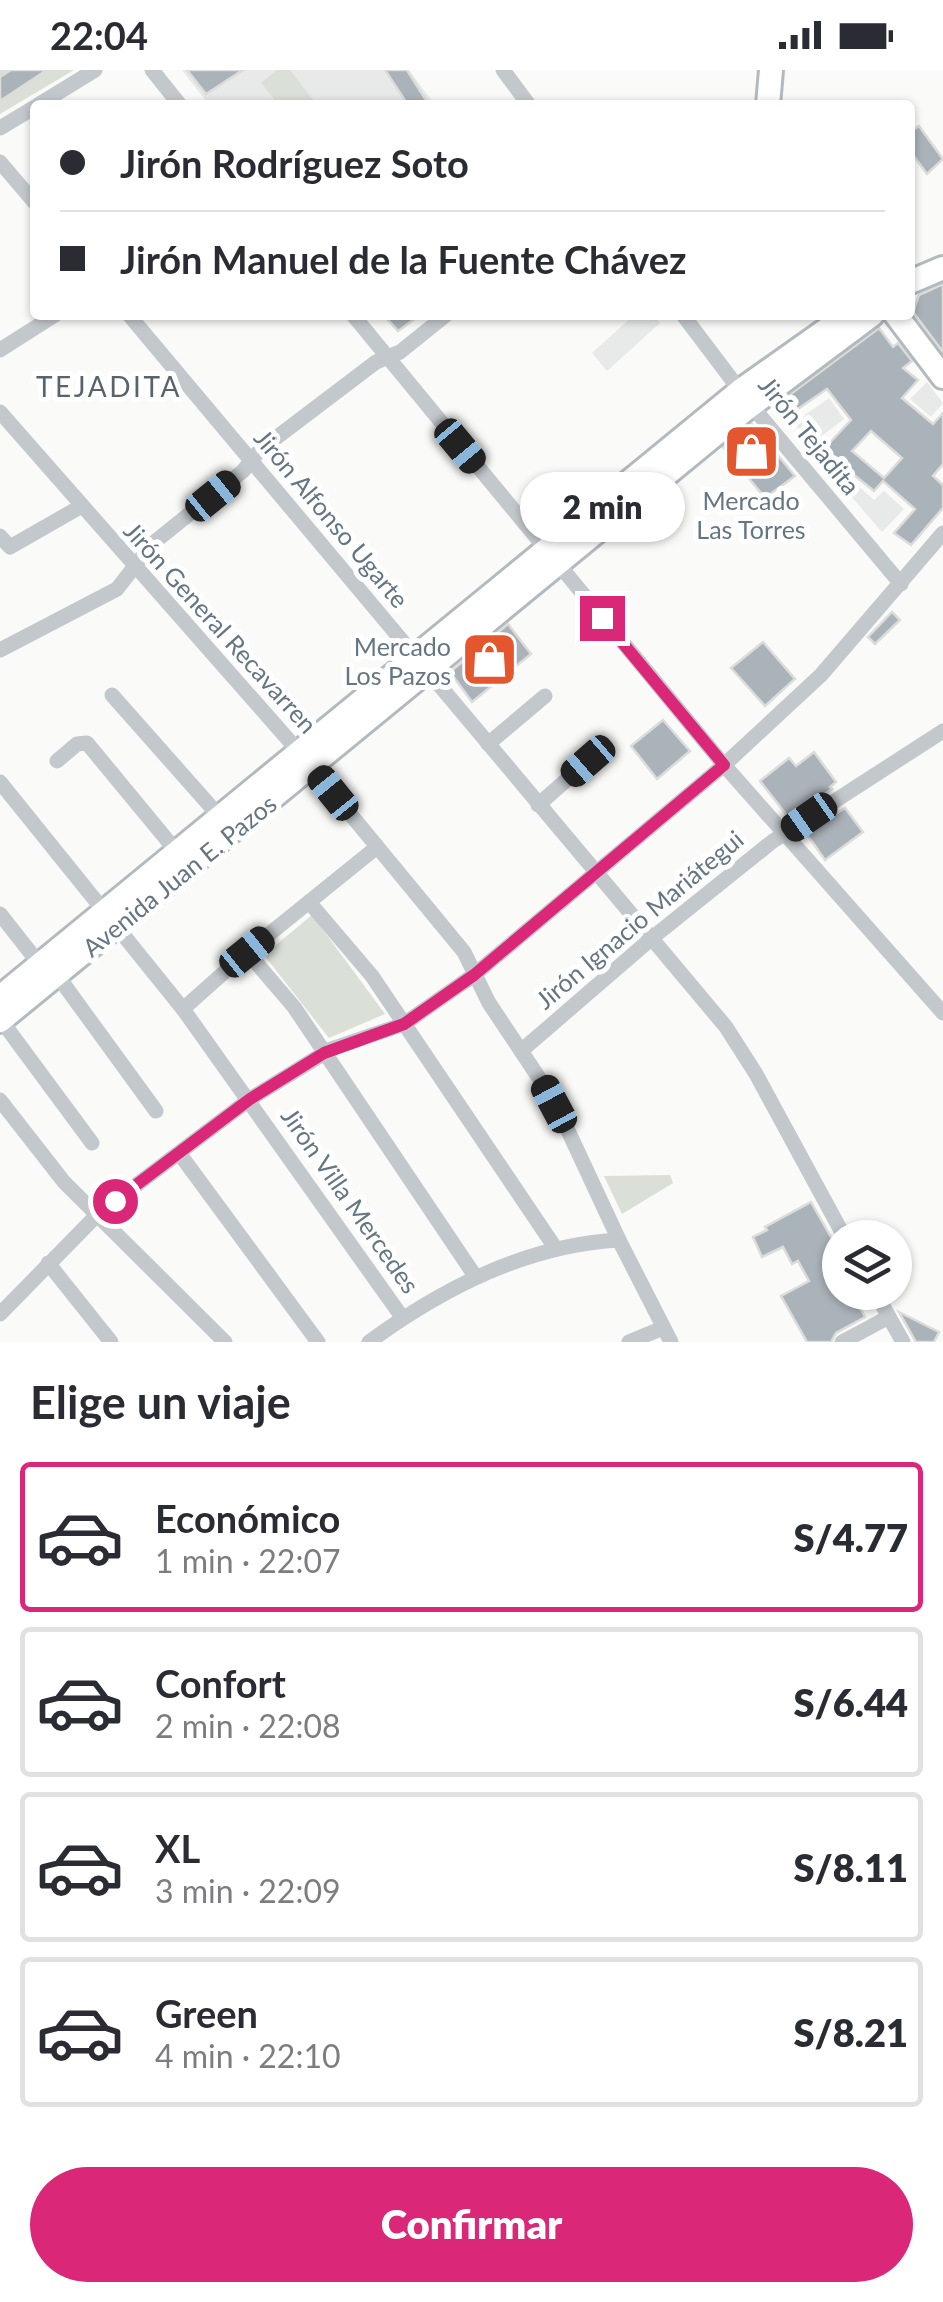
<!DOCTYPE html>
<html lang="es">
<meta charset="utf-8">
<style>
body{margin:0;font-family:Lato,sans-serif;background:#f7f7f7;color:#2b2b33;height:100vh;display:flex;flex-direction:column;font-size:38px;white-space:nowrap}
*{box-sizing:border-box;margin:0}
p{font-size:32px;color:#7c7c81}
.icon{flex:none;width:55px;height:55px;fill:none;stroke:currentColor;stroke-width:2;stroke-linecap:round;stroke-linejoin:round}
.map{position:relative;height:1272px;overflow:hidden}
.sheet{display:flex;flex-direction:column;background:#fff;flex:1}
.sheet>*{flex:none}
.guide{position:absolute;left:30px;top:30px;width:885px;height:220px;border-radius:10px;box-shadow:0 2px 8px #0004;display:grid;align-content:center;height:220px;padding:0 30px;background:#fff}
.buttons{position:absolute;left:822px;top:1150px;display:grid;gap:20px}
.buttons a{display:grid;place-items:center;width:90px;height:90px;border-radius:50%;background:#fff;box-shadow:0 2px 8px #0004;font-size:50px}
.end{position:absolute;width:45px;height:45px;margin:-22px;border:12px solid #db2777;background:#fff;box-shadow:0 0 0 5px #fff}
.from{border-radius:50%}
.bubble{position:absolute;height:70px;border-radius:35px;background:#fff;box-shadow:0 2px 8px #0004;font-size:32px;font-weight:800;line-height:70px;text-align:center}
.car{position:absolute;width:30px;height:60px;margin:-30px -15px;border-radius:12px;box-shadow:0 0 8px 2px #0007;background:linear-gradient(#222 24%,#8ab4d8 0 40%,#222 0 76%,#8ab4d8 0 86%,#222 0)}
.guide b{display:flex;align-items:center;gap:35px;height:95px;font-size:38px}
.guide b+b{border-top:2px solid #e1e1e2}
.guide i{width:25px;height:25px;background:#2b2b33}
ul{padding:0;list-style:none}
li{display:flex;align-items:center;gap:30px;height:150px;margin:0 20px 15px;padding:0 10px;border:5px solid #e1e1e2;border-radius:10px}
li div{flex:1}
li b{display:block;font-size:38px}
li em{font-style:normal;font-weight:800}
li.current{border-color:#db2777}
li>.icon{width:90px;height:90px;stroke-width:1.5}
h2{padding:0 30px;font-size:45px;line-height:120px}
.cta{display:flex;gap:20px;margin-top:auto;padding:20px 30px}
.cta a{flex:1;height:115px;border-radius:60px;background:#db2777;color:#fff;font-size:40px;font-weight:800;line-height:115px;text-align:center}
.status{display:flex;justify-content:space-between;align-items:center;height:70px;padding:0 50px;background:#fff;direction:ltr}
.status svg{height:28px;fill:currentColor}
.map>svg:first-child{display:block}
.built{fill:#e8e9e9}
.green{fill:#dadfd7}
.building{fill:#aab3b9;stroke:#dcdcda;stroke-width:2.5;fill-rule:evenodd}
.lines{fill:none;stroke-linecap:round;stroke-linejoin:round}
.secondary-casing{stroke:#b3babf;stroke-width:28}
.street{stroke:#c3c8cc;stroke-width:15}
.secondary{stroke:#fff;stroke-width:22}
.route{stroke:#db2777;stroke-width:12}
.labels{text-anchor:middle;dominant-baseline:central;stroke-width:10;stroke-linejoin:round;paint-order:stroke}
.street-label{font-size:25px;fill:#657683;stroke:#fff}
.poi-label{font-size:25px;fill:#657683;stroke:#fff}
.neighbourhood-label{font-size:28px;letter-spacing:2.5px;fill:#57646e;stroke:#fff}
</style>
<div class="status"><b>22:04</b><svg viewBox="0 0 49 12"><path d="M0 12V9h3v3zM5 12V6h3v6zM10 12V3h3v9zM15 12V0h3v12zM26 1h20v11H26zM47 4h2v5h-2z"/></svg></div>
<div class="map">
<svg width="943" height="1272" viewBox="0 0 943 1272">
<rect width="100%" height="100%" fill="#fafaf8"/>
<g class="built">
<polygon points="182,0 409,0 435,35 209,35"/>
<polygon points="634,245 653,245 660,253 607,301 592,283"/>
<polygon points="927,312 943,333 931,347 910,329"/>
<polygon points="829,328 844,349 811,374 794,353"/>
<polygon points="844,404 874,430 884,421 904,439 882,462 838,411"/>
</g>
<g class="green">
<polygon points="0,0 74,0 0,44"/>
<polygon points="277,0 290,0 317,35 279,35 261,13"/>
<polygon points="312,845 385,944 329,968 264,885"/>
<polygon points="670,1105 673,1113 622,1144 604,1106"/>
</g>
<g class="building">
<polygon points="11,0 47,0 0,31 0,7"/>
<polygon points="187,0 243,0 206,24"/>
<polygon points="385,0 407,0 429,35 408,35"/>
<polygon points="919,56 943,89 927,104 910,81 910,62"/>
<polygon points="943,214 943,282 913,242 919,225"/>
<polygon points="384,245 420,245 398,261"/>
<path d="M879,258L893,277L898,273L912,291L903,298L918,310L902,328L933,354L943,343V394L933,406L943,415V438L911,475L894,463L915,439L883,411L874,421L823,380L851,350L827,319L786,347L776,335ZM871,361L902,388L884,408L852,381Z"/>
<polygon points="752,354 795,406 765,428 723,377"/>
<polygon points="892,542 900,550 875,574 868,567"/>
<polygon points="508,554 531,584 472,632 450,602"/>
<polygon points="763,572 795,609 765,636 731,598"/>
<polygon points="663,650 690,681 657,709 631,676"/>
<polygon points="814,682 836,712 830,717 832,719 789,748 760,711 789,688 796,696"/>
<polygon points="845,738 863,762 825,790 806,763"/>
<polygon points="811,1132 840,1183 840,1222 852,1222 865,1247 836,1263 831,1272 807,1272 781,1226 809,1211 798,1191 792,1194 783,1177 762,1187 753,1167 767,1160 765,1157"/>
<polygon points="899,1242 939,1262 934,1272 916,1272"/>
</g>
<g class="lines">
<defs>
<g id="secondary">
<polyline points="768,35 771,0"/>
<polyline points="910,212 943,198"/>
<polyline points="896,245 943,307"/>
<polyline points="0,927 741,320 847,245"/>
<polyline points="0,951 745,340 872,245"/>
</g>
</defs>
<use href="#secondary" class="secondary-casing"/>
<g class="street">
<polyline points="152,0 180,35"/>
<polyline points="503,0 529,35"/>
<polyline points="38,35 95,0"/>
<polyline points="0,58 35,37"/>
<polyline points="0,92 35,133"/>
<polyline points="129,245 726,957 756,1004 845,1168"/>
<polyline points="353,245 724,695 943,943"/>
<polyline points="683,245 751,335 901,514"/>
<polyline points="0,280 55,245"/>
<polyline points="0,342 300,683 464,882 489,933 545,1017 564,1052 619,1170 671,1272"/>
<polyline points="0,466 10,477 80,437"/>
<polyline points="0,580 117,519 152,474 243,401 260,380 376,292 400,282 446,245"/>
<polyline points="112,625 220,747"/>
<polyline points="488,674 545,626"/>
<polyline points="57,691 77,674 87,673 177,782"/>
<polyline points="0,712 183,939 402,1247"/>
<polyline points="538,735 588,691"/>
<polyline points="309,832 372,906 556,1179"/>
<polyline points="0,844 41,896"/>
<polyline points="247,882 294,937 475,1206"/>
<polyline points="57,905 156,1041"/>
<polyline points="183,939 247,882 377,777"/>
<polyline points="1,950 92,1073"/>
<polyline points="521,981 652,868 773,771 943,661"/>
<polyline points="0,1030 64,1112 225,1272"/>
<polyline points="179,1083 318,1272"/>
<polyline points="48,1193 111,1272"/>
<polyline points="875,1222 903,1272"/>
<polyline points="0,1244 98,1144 250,1029 331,979 404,954 474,905 724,695 821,605 943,463"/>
<path d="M369,1272C442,1219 526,1175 619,1170"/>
<polyline points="629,1272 663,1258"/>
<polyline points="842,1272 889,1247"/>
</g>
<use href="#secondary" class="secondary"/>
</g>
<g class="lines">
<polyline class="route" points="115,1131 250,1029 324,983 404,954 474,905 724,695 602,548"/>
</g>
<defs>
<symbol id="shop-square" viewBox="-11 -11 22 22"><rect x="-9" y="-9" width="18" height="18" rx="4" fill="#e4572e" stroke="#fff"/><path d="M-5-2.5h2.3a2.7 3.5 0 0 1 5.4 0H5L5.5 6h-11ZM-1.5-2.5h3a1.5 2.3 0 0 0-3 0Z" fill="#fff"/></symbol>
</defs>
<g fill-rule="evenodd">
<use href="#shop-square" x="720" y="350" width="63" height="63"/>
<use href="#shop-square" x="458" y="558" width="63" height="63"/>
</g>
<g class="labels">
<g class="street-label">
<text transform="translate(810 365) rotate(51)">Jirón Tejadita</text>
<text transform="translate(332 448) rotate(50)">Jirón Alfonso Ugarte</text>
<text transform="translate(221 557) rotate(48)">Jirón General Recavarren</text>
<text transform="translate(179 805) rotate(-39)">Avenida Juan E. Pazos</text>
<text transform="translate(639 849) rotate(-40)">Jirón Ignacio Mariátegui</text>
<text transform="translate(351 1130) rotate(55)">Jirón Villa Mercedes</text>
</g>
<g class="poi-label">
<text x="751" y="430">Mercado<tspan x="751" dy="29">Las Torres</tspan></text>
<text x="451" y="576" text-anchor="end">Mercado<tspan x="451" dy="29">Los Pazos</tspan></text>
</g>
<g class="neighbourhood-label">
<text x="109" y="316">TEJADITA</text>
</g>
</g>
</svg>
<div class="buttons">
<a><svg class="icon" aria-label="layers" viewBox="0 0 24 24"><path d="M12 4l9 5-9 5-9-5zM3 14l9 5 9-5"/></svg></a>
</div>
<i class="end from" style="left:115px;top:1131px"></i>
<i class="end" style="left:602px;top:548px"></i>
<div class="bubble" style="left:520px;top:402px;width:165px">2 min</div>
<i class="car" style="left:460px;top:376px;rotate:140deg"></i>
<i class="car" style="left:213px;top:426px;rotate:51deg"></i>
<i class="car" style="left:588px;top:691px;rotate:229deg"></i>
<i class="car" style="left:333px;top:723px;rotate:321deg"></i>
<i class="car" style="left:809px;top:747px;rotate:235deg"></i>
<i class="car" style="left:247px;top:882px;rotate:51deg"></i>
<i class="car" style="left:554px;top:1034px;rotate:332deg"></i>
<div class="guide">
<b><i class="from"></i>Jirón Rodríguez Soto</b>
<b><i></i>Jirón Manuel de la Fuente Chávez</b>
</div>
</div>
<section class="sheet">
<h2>Elige un viaje</h2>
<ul>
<li class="current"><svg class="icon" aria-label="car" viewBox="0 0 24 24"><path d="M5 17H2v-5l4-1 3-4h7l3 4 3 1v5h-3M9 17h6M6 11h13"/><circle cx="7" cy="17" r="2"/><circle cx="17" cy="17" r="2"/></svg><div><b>Económico</b><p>1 min · 22:07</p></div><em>S/4.77</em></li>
<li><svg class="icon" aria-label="car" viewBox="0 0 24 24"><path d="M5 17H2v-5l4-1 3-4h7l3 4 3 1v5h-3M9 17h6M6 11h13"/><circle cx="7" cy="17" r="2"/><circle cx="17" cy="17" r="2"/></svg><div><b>Confort</b><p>2 min · 22:08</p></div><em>S/6.44</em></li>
<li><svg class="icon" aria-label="car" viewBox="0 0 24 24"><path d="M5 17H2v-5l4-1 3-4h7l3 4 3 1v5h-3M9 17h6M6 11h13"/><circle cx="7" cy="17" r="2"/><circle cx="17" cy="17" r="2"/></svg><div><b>XL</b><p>3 min · 22:09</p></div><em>S/8.11</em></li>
<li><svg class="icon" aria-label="car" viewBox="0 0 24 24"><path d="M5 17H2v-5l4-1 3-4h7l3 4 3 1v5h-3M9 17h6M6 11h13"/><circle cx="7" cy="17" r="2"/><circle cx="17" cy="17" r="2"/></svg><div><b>Green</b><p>4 min · 22:10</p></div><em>S/8.21</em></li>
</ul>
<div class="cta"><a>Confirmar</a></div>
</section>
